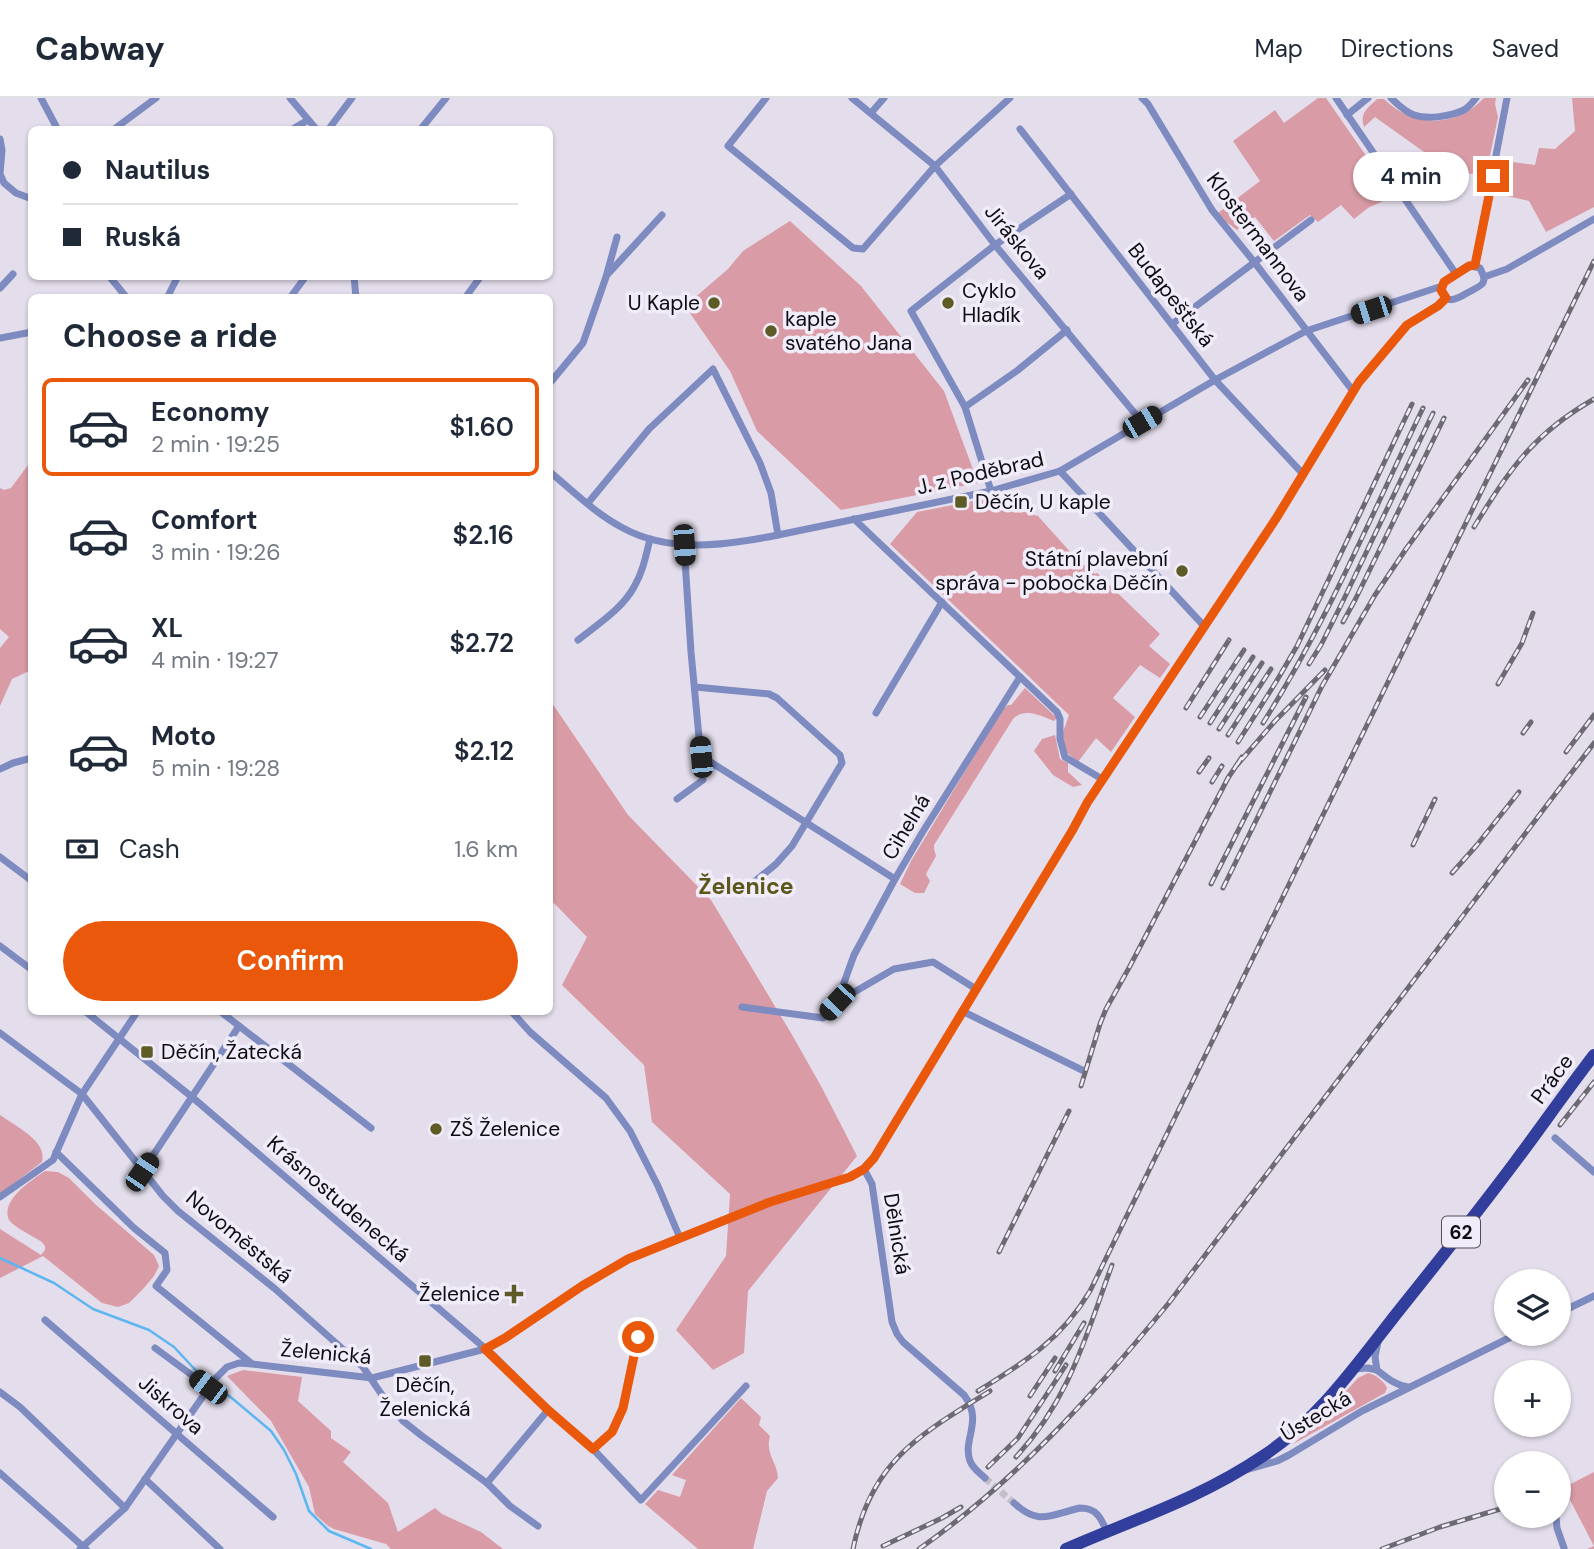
<!DOCTYPE html>
<meta charset="utf-8">
<style>
body{margin:0;font-family:"DM Sans",sans-serif;background:#f6f6f7;color:#1f2937;height:100vh;display:flex;flex-direction:column;font-size:26px;white-space:nowrap}
*{box-sizing:border-box;margin:0}
p{font-size:23px;color:#747a83}
.icon{flex:none;width:38px;height:38px;fill:none;stroke:currentColor;stroke-width:2;stroke-linecap:round;stroke-linejoin:round}
.map{position:relative;flex:1;overflow:hidden}
.side{position:absolute;left:28px;top:196px;width:525px;height:721px;display:flex;flex-direction:column;background:#fff;border-radius:10px;box-shadow:0 2px 5px #0004}
.side>*{flex:none}
.hud{position:absolute;left:28px;top:28px;width:525px;height:154px;border-radius:10px;box-shadow:0 2px 5px #0004;display:grid;align-content:center;height:154px;padding:0 35px;background:#fff}
.buttons{position:absolute;left:1494px;top:1171px;display:grid;gap:14px}
.buttons a{display:grid;place-items:center;width:77px;height:77px;border-radius:50%;background:#fff;box-shadow:0 2px 5px #0004;font-size:35px}
.end{position:absolute;width:32px;height:32px;margin:-16px;border:9px solid #ea580c;background:#fff;box-shadow:0 0 0 4px #fff}
.from{border-radius:50%}
.bubble{position:absolute;height:49px;border-radius:24px;background:#fff;box-shadow:0 2px 5px #0004;font-size:23px;font-weight:600;line-height:49px;text-align:center}
.car{position:absolute;width:21px;height:42px;margin:-21px -10px;border-radius:9px;box-shadow:0 0 5px 2px #0007;background:linear-gradient(#222 24%,#8ab4d8 0 40%,#222 0 76%,#8ab4d8 0 86%,#222 0)}
.hud b{display:flex;align-items:center;gap:24px;height:66px;font-size:26px}
.hud b+b{border-top:2px solid #e0e1e3}
.hud i{width:18px;height:18px;background:#1f2937}
ul{padding:0;list-style:none}
li{display:flex;align-items:center;gap:21px;height:98px;margin:0 14px 10px;padding:0 21px;border:4px solid transparent;border-radius:10px}
li div{flex:1}
li b{display:block;font-size:26px}
li em{font-style:normal;font-weight:600}
li.selected{border-color:#ea580c}
li>.icon{width:63px;height:63px;stroke-width:1.5}
h2{padding:0 35px;font-size:32px;line-height:84px}
.pay{display:flex;align-items:center;gap:18px;height:77px;padding:0 35px;font-size:26px}
.pay p{margin-inline-start:auto}
.action{display:flex;gap:14px;margin-top:auto;padding:14px 35px}
.action a{flex:1;height:80px;border-radius:42px;background:#ea580c;color:#fff;font-size:28px;font-weight:600;line-height:80px;text-align:center}
header{display:flex;align-items:center;gap:42px;box-sizing:border-box;height:98px;padding:0 35px;background:#fff;border-bottom:2px solid #e0e1e3}
header strong{font-size:33px}
nav{display:flex;gap:38px;margin-inline-start:auto;font-size:24px}
.map>svg:first-child{display:block}
.green{fill:#d99ba5}
.lines{fill:none;stroke-linecap:round;stroke-linejoin:round}
.stream{stroke:#5eb6f0;stroke-width:2.5}
.minor-tunnel{stroke:#c4becb;stroke-width:7;stroke-dasharray:7 3.5;stroke-linecap:butt}
.minor{stroke:#7d8bc0;stroke-width:7}
.primary{stroke:#323e9c;stroke-width:12}
.rail-casing{stroke:#6e6a73;stroke-width:5}
.rail{stroke:#f1ecf9;stroke-width:2.5;stroke-dasharray:8;stroke-linecap:butt}
.route{stroke:#ea580c;stroke-width:9}
.poi-dot{fill:#5f5b27;stroke:#f1ecf9;stroke-width:2.5}
.labels{text-anchor:middle;dominant-baseline:central;stroke-width:7;stroke-linejoin:round;paint-order:stroke}
.shield{fill:#f1ecf9;stroke:#514f56;stroke-width:2}
.shield-label{font-size:19px;font-weight:bold;fill:#0d0c10}
.street-label{font-size:21px;fill:#0d0c10;stroke:#f1ecf9}
.poi-label{font-size:21px;fill:#0d0c10;stroke:#f1ecf9;text-anchor:start}
.neighbourhood-label{font-size:23px;font-weight:bold;fill:#5c571b;stroke:#f1ecf9}
</style>
<header>
<strong>Cabway</strong>
<nav><a>Map</a><a>Directions</a><a>Saved</a></nav>
</header>
<div class="map">
<svg width="1594" height="1451" viewBox="0 0 1594 1451">
<rect width="100%" height="100%" fill="#e4deec"/>
<g class="green">
<polygon points="1318,0 1326,0 1394,98 1368,110 1354,121 1341,107 1318,124 1310,117 1274,143 1255,119 1237,132 1225,123 1218,115 1260,83 1233,43 1275,12 1284,25"/>
<path d="M1484,0H1496L1495,6L1498,19L1486,77L1452,74L1375,19L1364,29C1360,14 1367,11 1377,1H1384C1413,30 1456,30 1484,0Z"/>
<polygon points="1572,0 1594,0 1594,109 1546,134 1529,103 1498,96 1504,63 1535,67 1539,50 1555,51 1575,33"/>
<polygon points="790,123 861,188 944,293 978,385 841,412 757,333 730,273 685,208 728,171 743,153"/>
<polygon points="31,363 31,572 12,581 0,608 0,550 9,539 0,531 0,390 4,392 11,390"/>
<polygon points="1010,396 1034,417 1038,418 1082,467 1086,467 1095,476 1097,475 1160,536 1149,548 1170,566 1160,580 1140,567 1113,600 1135,619 1111,654 1096,640 1078,664 1064,652 1062,637 1069,617 890,446 917,414"/>
<path d="M1025,590L1057,620L1054,623C1041,618 1025,609 1013,621L934,747V751L936,758L926,776L930,783L924,795H915L900,786L911,763L1002,612L1008,607H1011Z"/>
<polygon points="550,602 628,717 711,802 791,935 821,988 857,1058 748,1193 744,1255 713,1272 676,1232 726,1158 730,1096 652,1024 644,967 562,887 587,839 550,801"/>
<polygon points="1055,637 1060,661 1068,665 1068,674 1082,687 1073,689 1053,677 1034,653 1042,641"/>
<path d="M0,1017C15,1028 48,1043 42,1064L0,1096Z"/>
<path d="M45,1073L58,1074L69,1080L95,1106L154,1157L159,1168L154,1178L143,1191L129,1205L118,1209L102,1205L43,1158L0,1180V1131L41,1157L45,1152V1148L42,1144C33,1138 15,1130 9,1122C0,1102 32,1082 45,1073Z"/>
<polygon points="243,1272 302,1279 298,1303 331,1333 331,1340 351,1354 343,1364 388,1405 398,1434 435,1410 442,1416 481,1434 503,1451 391,1451 386,1446 334,1431 328,1428 315,1416 309,1389 271,1323 227,1278"/>
<path d="M1368,1275C1375,1276 1385,1284 1387,1290L1385,1295L1293,1346L1314,1328L1358,1280Z"/>
<path d="M741,1300L761,1319L759,1327L770,1338C765,1356 777,1363 778,1380L767,1393L753,1451H698L645,1406L658,1392L680,1399L686,1382L672,1377Z"/>
<polygon points="1594,1374 1594,1451 1587,1451 1594,1448 1569,1400 1559,1398 1559,1392"/>
</g>
<g class="lines">
<polyline class="stream" points="0,1160 54,1185 93,1211 149,1232 174,1249 201,1278 233,1301 271,1333 284,1352 296,1376 309,1413 329,1433 371,1451"/>
<polyline class="minor-tunnel" points="985,1380 1014,1405"/>
<g class="minor">
<polyline points="41,0 58,32"/>
<polyline points="290,0 317,32"/>
<polyline points="766,0 728,48 853,150 863,151 935,68 1010,0"/>
<polyline points="852,0 935,68 995,147 1142,324"/>
<polyline points="1142,0 1148,6 1212,112 1255,165 1353,293"/>
<polyline points="1336,0 1456,176"/>
<path d="M1391,0C1397,6 1406,14 1414,17C1428,22 1451,18 1464,12C1469,9 1473,4 1476,0"/>
<polyline points="871,15 884,0"/>
<polyline points="1347,17 1368,0"/>
<polyline points="1020,31 1215,282 1303,376"/>
<polyline points="113,32 156,0"/>
<polyline points="291,32 308,22"/>
<polyline points="328,32 352,0"/>
<polyline points="420,32 446,0"/>
<polyline points="0,41 2,52 0,76 4,85 16,95 32,101"/>
<polyline points="1475,167 1507,0"/>
<polyline points="608,176 662,117"/>
<polyline points="109,178 127,200"/>
<polyline points="354,178 356,200"/>
<polyline points="1484,179 1507,171 1594,121"/>
<path d="M1442,188C1442,208 1456,202 1467,195C1472,192 1480,189 1483,185C1484,183 1484,181 1484,179"/>
<polyline points="1442,188 1447,181 1471,168 1480,170 1484,179"/>
<polyline points="0,190 13,176"/>
<polyline points="167,200 178,178"/>
<polyline points="290,200 306,178"/>
<polyline points="465,200 481,178"/>
<polyline points="1172,226 1311,122"/>
<polyline points="0,240 32,234"/>
<polyline points="550,285 583,245 606,179 617,139"/>
<polyline points="965,309 1018,272 1067,232"/>
<polyline points="1060,373 1205,529"/>
<path d="M550,374C573,393 596,416 623,430C670,456 728,447 778,437L991,393L1060,373L1215,282L1306,233L1442,188"/>
<polyline points="991,393 965,309 911,213 995,147 1071,96"/>
<polyline points="588,405 649,331 713,271 760,365 771,395 778,437"/>
<polyline points="854,421 1057,614 1060,621 1060,641 1065,659 1102,681"/>
<path d="M578,542C598,526 622,511 634,489C643,474 646,457 650,441"/>
<polyline points="695,589 769,596 777,600 840,657 842,665 792,748 776,766 743,793"/>
<polyline points="876,615 942,504"/>
<polyline points="701,658 895,781"/>
<polyline points="0,671 13,665 32,660"/>
<polyline points="677,701 703,682 691,554 684,447"/>
<polyline points="0,759 32,783"/>
<polyline points="0,848 32,872"/>
<polyline points="837,904 854,857 895,781 922,735 1020,579"/>
<polyline points="742,909 823,920 837,904 894,871 933,864 976,891"/>
<polyline points="962,913 1082,972"/>
<polyline points="86,914 192,999 494,1258 548,1312 593,1351 641,1402 746,1288"/>
<polyline points="221,914 371,1030"/>
<polyline points="512,914 530,934 606,1000 630,1033 658,1088 680,1140"/>
<polyline points="0,935 82,996 163,1098 178,1113 274,1190 363,1269 382,1297 403,1323 422,1338 487,1385 510,1408 538,1428"/>
<polyline points="1555,1040 1594,1074"/>
<polyline points="56,1054 134,1130 165,1155 167,1172 156,1188 251,1265"/>
<polyline points="142,1074 239,928"/>
<polyline points="0,1099 53,1062 82,996 137,914"/>
<polyline points="1559,1215 1594,1198"/>
<polyline points="45,1222 273,1419"/>
<path d="M1378,1244L1375,1259L1377,1272C1387,1280 1395,1287 1408,1289"/>
<polyline points="155,1250 208,1289"/>
<polyline points="1353,1271 1368,1270 1377,1272"/>
<polyline points="0,1294 20,1309 125,1410"/>
<polyline points="593,1351 612,1334 623,1310 637,1239"/>
<polyline points="1246,1372 1277,1363 1289,1357 1362,1313 1517,1236"/>
<polyline points="0,1375 86,1451"/>
<path d="M985,1380C980,1375 973,1371 970,1363C962,1341 984,1323 964,1297L903,1244L897,1236L892,1224L872,1086L864,1071L874,1060L1072,733L1087,705L1277,419L1359,284L1407,227L1438,207L1446,200"/>
<polyline points="145,1381 220,1451"/>
<polyline points="487,1385 548,1312"/>
<path d="M1014,1405C1039,1428 1050,1417 1080,1410C1097,1410 1101,1420 1107,1434"/>
<polyline points="1556,1418 1557,1430 1564,1450"/>
<polyline points="80,1451 125,1410 215,1281 227,1269 239,1265 252,1266 372,1280 485,1251 505,1240 582,1188 628,1161 770,1104 850,1079 864,1071"/>
</g>
<path class="primary" d="M1066,1451C1135,1421 1201,1400 1263,1358C1318,1322 1357,1266 1397,1215C1437,1165 1477,1115 1515,1064C1542,1028 1567,992 1594,957"/>
<defs>
<g id="rail">
<path d="M1474,429C1510,371 1533,336 1594,301"/>
<polyline points="1343,524 1355,502 1444,320"/>
<polyline points="1309,566 1321,547 1342,505 1433,315"/>
<polyline points="1498,586 1522,545 1533,515"/>
<polyline points="1186,610 1229,542"/>
<polyline points="1200,619 1244,552"/>
<polyline points="1210,625 1253,559"/>
<path d="M1263,625C1326,526 1372,416 1423,310"/>
<polyline points="1219,631 1262,565"/>
<polyline points="1523,635 1531,624"/>
<polyline points="1228,637 1271,571"/>
<polyline points="1238,644 1276,584 1297,548 1412,306"/>
<polyline points="1566,654 1594,617"/>
<polyline points="1199,674 1209,660"/>
<polyline points="1212,684 1222,668"/>
<polyline points="1413,747 1435,701"/>
<polyline points="1452,775 1477,747 1519,694"/>
<polyline points="1211,786 1306,599"/>
<polyline points="1223,790 1322,588 1375,497 1406,451 1528,282"/>
<polyline points="1081,988 1100,926 1106,911 1130,868 1228,680 1242,659 1237,667 1275,623 1325,572"/>
<polyline points="1560,1027 1594,984"/>
<polyline points="999,1154 1069,1013"/>
<polyline points="1055,1273 1084,1225"/>
<path d="M978,1293C1025,1264 1061,1242 1090,1193L1594,163"/>
<polyline points="1030,1298 1055,1260"/>
<path d="M1016,1359C1070,1300 1085,1240 1112,1167"/>
<polyline points="988,1369 1018,1340 1066,1267"/>
<polyline points="883,1448 942,1420 961,1409"/>
<path d="M853,1451C871,1363 919,1337 990,1293"/>
<path d="M919,1451C1016,1383 1093,1297 1168,1206L1594,645"/>
<polyline points="1382,1451 1440,1429 1507,1409"/>
</g>
</defs>
<use href="#rail" class="rail-casing"/>
<use href="#rail" class="rail"/>
</g>
<g class="lines">
<polyline class="route" points="638,1239 623,1310 612,1334 593,1351 548,1312 485,1251 505,1240 582,1188 628,1161 770,1104 850,1079 864,1071 874,1060 1072,733 1087,705 1277,419 1359,284 1407,227 1438,208 1446,200 1441,192 1444,184 1469,168 1475,167 1493,78"/>
</g>
<g class="poi-dot">
<circle cx="714" cy="205" r="7"/>
<circle cx="948" cy="205" r="7"/>
<circle cx="771" cy="233" r="7"/>
<rect x="954" y="397" width="14" height="14" rx="3.5"/>
<circle cx="1182" cy="473" r="7"/>
<rect x="140" y="947" width="14" height="14" rx="3.5"/>
<circle cx="436" cy="1031" r="7"/>
<path d="M510.5 1185.5h7v7h7v7h-7v7h-7v-7h-7v-7h7z"/>
<rect x="418" y="1256" width="14" height="14" rx="3.5"/>
</g>
<g class="labels">
<rect class="shield" x="1442" y="1118.5" width="38" height="31" rx="5"/>
<g class="shield-label">
<text x="1461" y="1134">62</text>
</g>
<g class="street-label">
<text transform="translate(1258 139) rotate(53)">Klostermannova</text>
<text transform="translate(1017 144) rotate(51)">Jiráskova</text>
<text transform="translate(1171 197) rotate(52)">Budapešťská</text>
<text transform="translate(980 375) rotate(-13)">J. z Poděbrad</text>
<text transform="translate(906 729) rotate(-59)">Cihelná</text>
<text transform="translate(1552 981) rotate(-54)">Práce</text>
<text transform="translate(338 1101) rotate(41)">Krásnostudenecká</text>
<text transform="translate(897 1136) rotate(81)">Dělnická</text>
<text transform="translate(239 1139) rotate(40)">Novoměstská</text>
<text transform="translate(326 1255) rotate(5)">Želenická</text>
<text transform="translate(171 1307) rotate(41)">Jiskrova</text>
<text transform="translate(1316 1318) rotate(-31)">Ústecká</text>
</g>
<g class="poi-label">
<text x="962" y="193">Cyklo<tspan x="962" dy="24">Hladík</tspan></text>
<text x="700" y="205" text-anchor="end">U Kaple</text>
<text x="785" y="221">kaple<tspan x="785" dy="24">svatého Jana</tspan></text>
<text x="975" y="404">Děčín, U kaple</text>
<text x="1168" y="461" text-anchor="end">Státní plavební<tspan x="1168" dy="24">správa - pobočka Děčín</tspan></text>
<text x="161" y="954">Děčín, Žatecká</text>
<text x="450" y="1031">ZŠ Želenice</text>
<text x="500" y="1196" text-anchor="end">Želenice</text>
<text x="425" y="1287" text-anchor="middle">Děčín,<tspan x="425" dy="24">Želenická</tspan></text>
</g>
<g class="neighbourhood-label">
<text x="746" y="788">Želenice</text>
</g>
</g>
</svg>
<div class="buttons">
<a><svg class="icon" aria-label="layers" viewBox="0 0 24 24"><path d="M12 4l9 5-9 5-9-5zM3 14l9 5 9-5"/></svg></a>
<a>+</a>
<a>−</a>
</div>
<i class="end from" style="left:638px;top:1239px"></i>
<i class="end" style="left:1493px;top:78px"></i>
<div class="bubble" style="left:1353px;top:54px;width:116px">4 min</div>
<i class="car" style="left:1371px;top:212px;rotate:252deg"></i>
<i class="car" style="left:1142px;top:324px;rotate:60deg"></i>
<i class="car" style="left:684px;top:447px;rotate:176deg"></i>
<i class="car" style="left:701px;top:659px;rotate:355deg"></i>
<i class="car" style="left:837px;top:904px;rotate:223deg"></i>
<i class="car" style="left:142px;top:1074px;rotate:34deg"></i>
<i class="car" style="left:208px;top:1289px;rotate:307deg"></i>
<div class="hud">
<b><i class="from"></i>Nautilus</b>
<b><i></i>Ruská</b>
</div>
<section class="side">
<h2>Choose a ride</h2>
<ul>
<li class="selected"><svg class="icon" aria-label="car" viewBox="0 0 24 24"><path d="M5 17H2v-5l4-1 3-4h7l3 4 3 1v5h-3M9 17h6M6 11h13"/><circle cx="7" cy="17" r="2"/><circle cx="17" cy="17" r="2"/></svg><div><b>Economy</b><p>2 min · 19:25</p></div><em>$1.60</em></li>
<li><svg class="icon" aria-label="car" viewBox="0 0 24 24"><path d="M5 17H2v-5l4-1 3-4h7l3 4 3 1v5h-3M9 17h6M6 11h13"/><circle cx="7" cy="17" r="2"/><circle cx="17" cy="17" r="2"/></svg><div><b>Comfort</b><p>3 min · 19:26</p></div><em>$2.16</em></li>
<li><svg class="icon" aria-label="car" viewBox="0 0 24 24"><path d="M5 17H2v-5l4-1 3-4h7l3 4 3 1v5h-3M9 17h6M6 11h13"/><circle cx="7" cy="17" r="2"/><circle cx="17" cy="17" r="2"/></svg><div><b>XL</b><p>4 min · 19:27</p></div><em>$2.72</em></li>
<li><svg class="icon" aria-label="car" viewBox="0 0 24 24"><path d="M5 17H2v-5l4-1 3-4h7l3 4 3 1v5h-3M9 17h6M6 11h13"/><circle cx="7" cy="17" r="2"/><circle cx="17" cy="17" r="2"/></svg><div><b>Moto</b><p>5 min · 19:28</p></div><em>$2.12</em></li>
</ul>
<div class="pay"><svg class="icon" aria-label="cash" viewBox="0 0 24 24"><path d="M3 7h18v10H3z"/><circle cx="12" cy="12" r="2"/></svg>Cash<p>1.6 km</p></div>
<div class="action"><a>Confirm</a></div>
</section>
</div>
